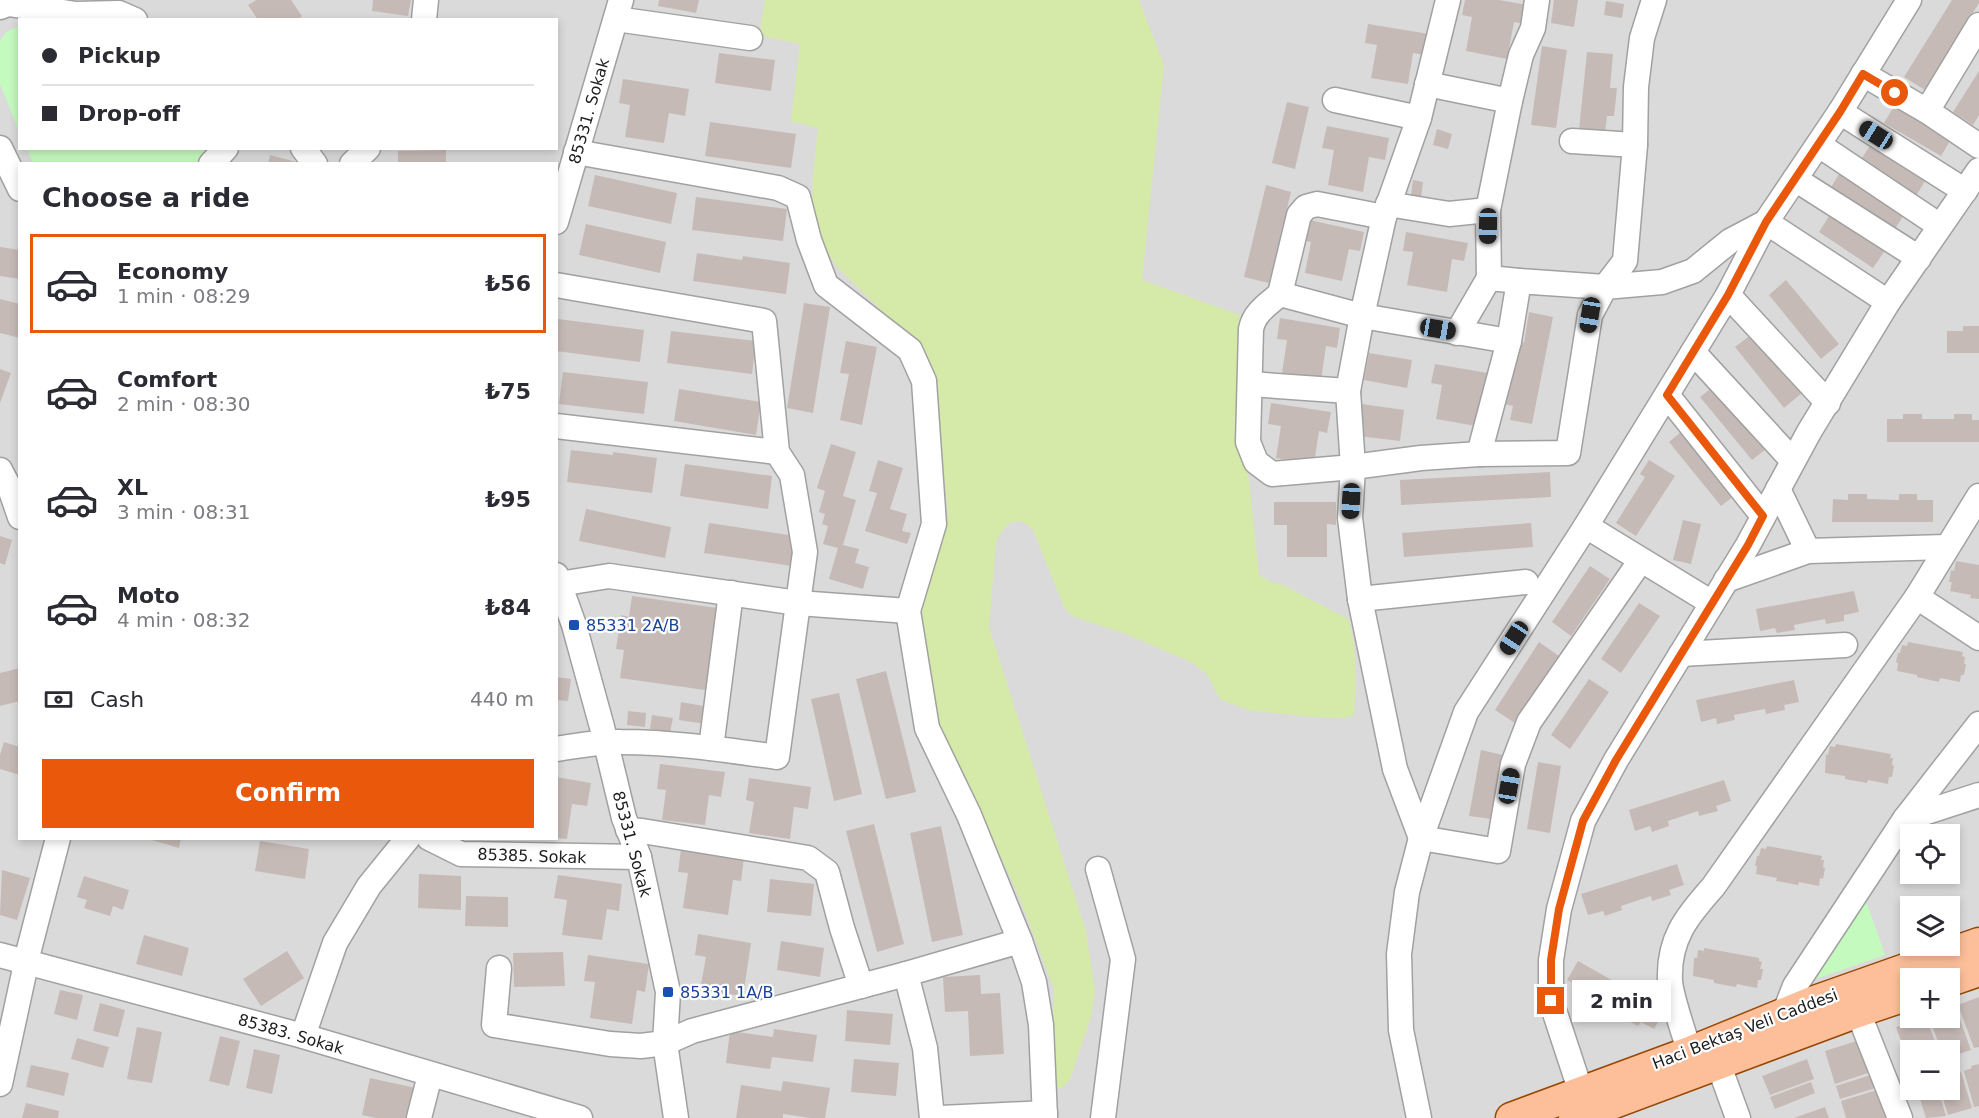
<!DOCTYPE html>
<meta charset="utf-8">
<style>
body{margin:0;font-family:"DejaVu Sans",sans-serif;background:#f2f2f3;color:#2b2b33;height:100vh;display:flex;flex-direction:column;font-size:22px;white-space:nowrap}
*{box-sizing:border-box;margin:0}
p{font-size:20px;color:#7c7c81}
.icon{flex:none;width:33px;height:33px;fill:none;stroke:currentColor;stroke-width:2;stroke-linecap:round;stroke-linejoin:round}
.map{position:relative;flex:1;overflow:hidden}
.panel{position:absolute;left:18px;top:162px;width:540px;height:678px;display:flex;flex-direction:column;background:#fff;border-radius:0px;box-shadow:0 3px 9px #0003}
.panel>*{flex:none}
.top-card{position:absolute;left:18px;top:18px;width:540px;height:132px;border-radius:0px;box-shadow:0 3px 9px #0003;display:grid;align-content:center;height:132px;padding:0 24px;background:#fff}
.fabs{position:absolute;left:1900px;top:824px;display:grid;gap:12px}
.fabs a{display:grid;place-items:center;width:60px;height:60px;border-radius:0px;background:#fff;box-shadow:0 3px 9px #0003;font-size:30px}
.end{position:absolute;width:27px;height:27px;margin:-14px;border:8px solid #ea580c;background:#fff;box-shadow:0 0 0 3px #fff}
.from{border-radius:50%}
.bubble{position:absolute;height:42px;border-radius:0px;background:#fff;box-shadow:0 3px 9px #0003;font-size:20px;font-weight:700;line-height:42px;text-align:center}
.car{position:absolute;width:18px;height:36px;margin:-18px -9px;border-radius:8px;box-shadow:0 0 4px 2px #0007;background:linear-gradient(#222 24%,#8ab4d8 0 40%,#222 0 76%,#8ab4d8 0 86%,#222 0)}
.top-card b{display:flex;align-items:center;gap:21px;height:57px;font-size:22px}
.top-card b+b{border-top:2px solid #e1e1e2}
.top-card i{width:15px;height:15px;background:#2b2b33}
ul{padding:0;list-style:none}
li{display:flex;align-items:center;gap:18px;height:99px;margin:0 12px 9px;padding:0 12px;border:3px solid transparent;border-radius:0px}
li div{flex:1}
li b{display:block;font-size:22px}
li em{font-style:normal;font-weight:700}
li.active{border-color:#ea580c}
li>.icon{width:54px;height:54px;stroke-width:1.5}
h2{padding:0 24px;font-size:27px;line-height:72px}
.pay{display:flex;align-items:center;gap:15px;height:66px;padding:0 24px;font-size:22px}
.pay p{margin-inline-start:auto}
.cta{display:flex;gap:12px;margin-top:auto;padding:12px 24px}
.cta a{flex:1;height:69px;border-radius:0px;background:#ea580c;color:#fff;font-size:24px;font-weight:700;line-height:69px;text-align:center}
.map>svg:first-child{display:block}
.residential{fill:#dbdada;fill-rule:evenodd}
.grass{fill:#d5eaa8}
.park{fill:#c5fabf}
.building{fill:#c6bab6}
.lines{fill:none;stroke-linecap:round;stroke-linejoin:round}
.minor-casing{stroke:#a1a1a1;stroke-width:27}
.major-casing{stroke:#974700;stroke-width:33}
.minor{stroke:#fff;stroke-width:24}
.major{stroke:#fdbf9a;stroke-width:30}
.route{stroke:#ea580c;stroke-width:8}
.transit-dot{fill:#1a4fb4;stroke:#fff;stroke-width:2}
.labels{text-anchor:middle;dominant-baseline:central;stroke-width:4.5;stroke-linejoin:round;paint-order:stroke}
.street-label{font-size:16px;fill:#1d1d1d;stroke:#fff}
.transit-label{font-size:16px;fill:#164399;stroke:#fff;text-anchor:start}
</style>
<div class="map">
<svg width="1979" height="1118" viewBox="0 0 1979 1118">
<rect width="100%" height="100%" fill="#efe8e3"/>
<path class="residential" d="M0,0H1979V1118H0ZM20,20H556V148H20ZM20,164H556V838H20ZM1911,834H1950V873H1911ZM1911,906H1950V945H1911ZM1911,978H1950V1017H1911ZM1911,1050H1950V1089H1911Z"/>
<path class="grass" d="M765,0H1139L1164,65L1142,280L1248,318L1242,415L1259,575L1271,582L1283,585L1348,619C1358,649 1356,684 1354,715L1345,718L1310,717L1248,710L1220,699L1207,674L1191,662L1123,633L1072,616L1064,607L1033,530C1016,512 1003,525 996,543L989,627L1086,931L1095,991L1091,1017L1070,1080L1062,1088H1056L1051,1081L1054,989L1020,899L966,781L932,734L920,612L948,515L939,427L923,351L837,267L818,237L812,207L813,175L818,128L791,121L800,44L759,35Z"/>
<g class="park">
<polygon points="19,26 19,131 0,84 0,41 6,32"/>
<polygon points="27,149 210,149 195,164 33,163"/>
<polygon points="1864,895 1885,955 1804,983"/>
</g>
<g class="building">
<polygon points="256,0 291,0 302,16 298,20 258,20 248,5"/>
<polygon points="373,0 411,0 408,16 372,11"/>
<polygon points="659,0 699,0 696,13 658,6"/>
<polygon points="1465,0 1499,0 1527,5 1524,24 1514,22 1507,59 1466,51 1472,17 1462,15"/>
<polygon points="1554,0 1578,0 1574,27 1551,23"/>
<polygon points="1952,0 1979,0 1979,3 1925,90 1904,77"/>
<polygon points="1606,1 1624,4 1622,18 1604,15"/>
<polygon points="1368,24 1429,34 1425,55 1413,53 1408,84 1371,78 1377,45 1365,43"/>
<polygon points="1542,46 1567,50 1556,128 1531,125"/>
<polygon points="1587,52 1613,54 1610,88 1617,88 1614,116 1607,116 1605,133 1579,130"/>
<polygon points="719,53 775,60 771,91 715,83"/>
<polygon points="1979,71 1979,115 1973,125 1953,112"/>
<polygon points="623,79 689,89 685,116 669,113 664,143 625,137 630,105 619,103"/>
<polygon points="1287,102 1309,107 1295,169 1272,163"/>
<polygon points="1896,103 1953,136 1941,156 1884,123"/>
<polygon points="710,122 796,134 791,168 705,156"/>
<polygon points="1327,126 1389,138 1385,160 1369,157 1363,192 1328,185 1334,150 1322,148"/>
<polygon points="1437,129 1452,134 1448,149 1433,145"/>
<polygon points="1873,141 1928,176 1916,196 1860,161"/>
<polygon points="446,150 446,164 398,164 398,151"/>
<polygon points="270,155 300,163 300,164 268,164"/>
<polygon points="1842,169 1907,210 1895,229 1830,189"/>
<polygon points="595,175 677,193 671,224 588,206"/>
<polygon points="1413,180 1423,182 1421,198 1411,196"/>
<polygon points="1266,185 1291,192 1269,283 1244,277"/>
<polygon points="696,197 787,209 783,241 692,230"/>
<polygon points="1831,213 1886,249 1873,268 1819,232"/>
<polygon points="1305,219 1364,232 1360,251 1349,249 1342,281 1305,273 1311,242 1301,240"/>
<polygon points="586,224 666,242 660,273 579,255"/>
<polygon points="1406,232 1468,243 1464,261 1452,259 1447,292 1407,285 1413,252 1403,251"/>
<polygon points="0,247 20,250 20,279 0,276"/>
<polygon points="697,253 742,260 743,256 790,263 786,294 693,281"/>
<polygon points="1786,280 1839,344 1821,359 1769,295"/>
<polygon points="0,299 20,304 20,338 0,333"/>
<polygon points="804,303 830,307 813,413 787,408"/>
<polygon points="1529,312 1553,317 1532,424 1510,420 1513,406 1504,404 1515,342 1524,343"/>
<polygon points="1280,318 1340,328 1337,348 1326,346 1321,380 1282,373 1287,340 1277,339"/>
<polygon points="558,319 644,330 640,362 556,351"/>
<polygon points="1963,326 1979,326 1979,353 1947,353 1947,331 1963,331"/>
<polygon points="671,331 756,341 752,374 667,363"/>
<polygon points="1753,333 1802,393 1784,408 1735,347"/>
<polygon points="846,341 877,347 862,425 840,420 849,374 840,373"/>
<polygon points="1369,353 1412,360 1407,388 1364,380"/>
<polygon points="1435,364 1494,374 1491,392 1483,390 1476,426 1436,419 1442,385 1431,383"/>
<polygon points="0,369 11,373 0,403"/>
<polygon points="563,372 648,382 644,414 559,404"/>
<polygon points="1718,383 1770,446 1752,460 1700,397"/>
<polygon points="679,389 761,402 756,435 674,421"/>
<polygon points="1271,403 1331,412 1327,433 1319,431 1314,464 1276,458 1281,426 1268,424"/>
<polygon points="1362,404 1404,410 1400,441 1358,436"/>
<polygon points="1903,414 1922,414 1922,419 1954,419 1954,414 1972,414 1972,420 1979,420 1979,442 1887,442 1887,419 1903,419"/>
<polygon points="1687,427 1739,492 1721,506 1669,442"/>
<polygon points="831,444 856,452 843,496 856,500 843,545 859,549 855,563 869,567 863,589 829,579 838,548 823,544 828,526 822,524 825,514 819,512 825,491 817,488"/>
<polygon points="571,450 613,455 613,452 657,458 652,493 567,482"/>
<polygon points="878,460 903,468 890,509 907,514 902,531 911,533 907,544 865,531 877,493 869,491"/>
<polygon points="1649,460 1675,476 1636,536 1616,523 1645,477 1640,474"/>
<polygon points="685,464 772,476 768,509 680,496"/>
<polygon points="1550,472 1551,497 1401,505 1400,480"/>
<polygon points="1848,494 1867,494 1867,499 1899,500 1899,494 1917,494 1917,500 1933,500 1933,522 1832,522 1833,499 1848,500"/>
<polygon points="1274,502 1336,502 1336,525 1327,524 1327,557 1287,557 1287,525 1274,525"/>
<polygon points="586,509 671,527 665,558 579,541"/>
<polygon points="1683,520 1701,524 1691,564 1673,560"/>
<polygon points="709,523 796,536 792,566 704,553"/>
<polygon points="1531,523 1533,547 1404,557 1402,533"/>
<polygon points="0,536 12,540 5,565 0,563"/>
<polygon points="1956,561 1979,565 1979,599 1970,598 1971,595 1950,591 1952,582 1949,582 1951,570 1954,571"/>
<polygon points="1590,566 1610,579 1571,636 1552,622"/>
<polygon points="1854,591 1859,612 1844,615 1844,621 1826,624 1825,619 1794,625 1795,630 1777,633 1775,628 1760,631 1756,609"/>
<polygon points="632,596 724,609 712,691 620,678 624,650 616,649 621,615 629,617"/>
<polygon points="1639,603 1660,616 1621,673 1601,659"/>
<polygon points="1539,642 1559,656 1515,723 1495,710"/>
<polygon points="1908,642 1963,652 1962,656 1965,657 1964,664 1966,664 1964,675 1961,675 1960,682 1940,678 1939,682 1917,677 1917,675 1897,671 1898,663 1896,662 1898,653 1900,653 1902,645 1907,646"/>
<polygon points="20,668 20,701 0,706 0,673"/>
<polygon points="886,671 916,792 886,799 856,679"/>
<polygon points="556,677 571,679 568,701 556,700"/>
<polygon points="1589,679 1609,692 1570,749 1551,735"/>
<polygon points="1794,680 1799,702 1784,705 1785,710 1766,714 1765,709 1734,715 1735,720 1717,724 1716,718 1701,722 1696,700"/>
<polygon points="839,693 862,794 834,801 811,699"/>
<polygon points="681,702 709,707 706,724 679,720"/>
<polygon points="628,711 646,713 645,727 627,725"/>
<polygon points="652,715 673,718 670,732 650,729"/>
<polygon points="4,742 20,747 20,775 0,769 0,755"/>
<polygon points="1836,744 1891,754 1890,758 1893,758 1892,765 1894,766 1892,777 1889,777 1888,784 1868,780 1867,783 1845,779 1845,776 1825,773 1826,754 1828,755 1830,746 1835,747"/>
<polygon points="1481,750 1503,755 1492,819 1469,816"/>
<polygon points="1538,762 1561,766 1550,833 1527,829"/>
<polygon points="660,764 725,772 721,797 709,795 705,825 662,820 666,790 657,789"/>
<polygon points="556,777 591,783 587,806 572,804 567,839 556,838"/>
<polygon points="749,778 811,787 808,809 794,807 790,839 749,833 754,802 746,800"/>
<polygon points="1724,780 1731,801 1716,806 1718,811 1699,816 1698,811 1668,821 1669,826 1652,832 1650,826 1635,831 1629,810"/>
<polygon points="874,824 904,944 877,952 846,831"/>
<polygon points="941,826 963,935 932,942 910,833"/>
<polygon points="145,838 181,838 179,848"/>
<polygon points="260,841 309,849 305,879 255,871"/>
<polygon points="1767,846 1822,856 1821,860 1824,860 1823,867 1825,868 1823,879 1820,878 1819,886 1799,882 1798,885 1776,881 1777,878 1756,874 1757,866 1755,866 1757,856 1759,856 1761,848 1766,849"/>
<polygon points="681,849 744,858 741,881 733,880 728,915 683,908 688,873 678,872"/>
<polygon points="1677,864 1684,885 1669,890 1671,895 1652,901 1651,896 1621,906 1622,910 1605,916 1603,911 1588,915 1581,894"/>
<polygon points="2,870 30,878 17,920 0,915"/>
<polygon points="419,874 461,876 461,910 418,908"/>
<polygon points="558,875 622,884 619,911 607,909 602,940 562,935 567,900 554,898"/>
<polygon points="84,876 129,890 123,910 113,906 110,916 84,908 87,900 77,897"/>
<polygon points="770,879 814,884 811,916 767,912"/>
<polygon points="466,896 508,897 508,927 465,926"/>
<polygon points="698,934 751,943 743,996 700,990 706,957 695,955"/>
<polygon points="144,935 189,948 182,976 136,964"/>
<polygon points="781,941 824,948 820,977 777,970"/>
<polygon points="1704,948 1759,958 1759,961 1762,962 1760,969 1763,969 1761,980 1758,980 1757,988 1737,984 1736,987 1714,983 1714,980 1693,976 1694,958 1697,958 1698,950 1704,951"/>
<polygon points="287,951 304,978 261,1006 243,979"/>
<polygon points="563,952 565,986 514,987 513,953"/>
<polygon points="588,955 649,964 645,992 637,990 632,1024 590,1018 595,982 584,981"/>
<polygon points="1578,961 1665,1010 1654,1029 1641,1022 1638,1026 1621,1017 1624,1013 1596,997 1594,1002 1578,993 1581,988 1567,980"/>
<polygon points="980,975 981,994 1000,993 1004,1054 970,1056 968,1011 945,1012 943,977"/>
<polygon points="60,990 83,995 77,1020 54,1014"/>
<polygon points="1979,997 1979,1047 1974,1048 1958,1005"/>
<polygon points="100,1003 125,1010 118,1037 93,1031"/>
<polygon points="1955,1006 1971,1050 1950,1057 1950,1050 1941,1050 1929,1017 1950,1017 1950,1008"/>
<polygon points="847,1010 893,1014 890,1045 845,1041"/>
<polygon points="1926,1017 1938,1050 1911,1050 1911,1069 1896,1027"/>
<polygon points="137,1027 162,1032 152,1083 127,1079"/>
<polygon points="774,1029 817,1035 813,1062 772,1057 770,1069 726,1063 730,1031 773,1037"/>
<polygon points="220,1036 240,1041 229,1086 209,1081"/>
<polygon points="77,1038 109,1047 103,1068 71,1059"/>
<polygon points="1866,1038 1877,1070 1835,1084 1825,1051"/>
<polygon points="254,1049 280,1055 272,1094 246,1088"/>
<polygon points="854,1059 899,1063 896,1096 851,1092"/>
<polygon points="1807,1059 1814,1079 1770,1095 1762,1076"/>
<polygon points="1979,1064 1979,1106 1974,1107 1964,1071 1972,1068 1971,1066"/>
<polygon points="31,1065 69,1073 64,1096 26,1087"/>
<polygon points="1961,1072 1972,1108 1948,1115 1940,1089 1950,1089 1950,1076"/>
<polygon points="1877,1073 1882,1086 1840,1099 1836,1086"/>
<polygon points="370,1078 416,1088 409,1118 376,1118 362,1115"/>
<polygon points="783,1081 830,1088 825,1118 810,1118 783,1114 783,1118 736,1118 741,1085 781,1091"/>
<polygon points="1811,1082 1815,1093 1775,1109 1770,1097"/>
<polygon points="1884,1088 1889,1118 1846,1118 1841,1101"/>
<polygon points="1917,1089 1938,1089 1946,1116 1926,1118"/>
<polygon points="26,1103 59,1111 58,1118 22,1118"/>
<polygon points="1825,1107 1829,1118 1794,1118"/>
</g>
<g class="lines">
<defs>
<g id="minor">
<polyline points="1448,0 1419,118 1384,217 1362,316 1348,391 1353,467 1350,518 1360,599 1395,769 1421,838 1498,851 1513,764 1529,722 1641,560"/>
<path d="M1654,0L1642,38L1636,87L1635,145L1625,261L1605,287L1590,315L1568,453L1479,454L1421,458L1353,467L1272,474L1256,462L1248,442L1251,329C1254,313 1267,305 1280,294L1362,316L1509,341L1519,281L1605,287L1662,282L1693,271L1730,241L1766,222L1888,302"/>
<polyline points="0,7 8,4 76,14 119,13 135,20"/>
<polyline points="616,19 750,38"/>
<polyline points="424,20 426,0"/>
<polyline points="1863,74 1927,111 1979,146"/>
<polyline points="1427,84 1510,101"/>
<polyline points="1335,100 1419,118"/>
<polyline points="1927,111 1979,25"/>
<polyline points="1840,112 1965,191"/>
<polyline points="1572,141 1635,145"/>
<polyline points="1819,145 1940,226"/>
<polyline points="0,148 20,189"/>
<polyline points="303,148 315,164"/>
<polyline points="576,152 778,188 798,197 809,240 826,285 910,350 924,381 934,524 908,611 927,728 969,815 1020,941 1034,982 1041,1025 1045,1118"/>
<polyline points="211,164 226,148"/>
<polyline points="352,164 368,148"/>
<polyline points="1795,179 1919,258"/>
<polyline points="1388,204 1449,214 1488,210"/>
<polyline points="556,222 621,0"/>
<polyline points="1519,281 1489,278 1488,210 1510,101 1521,55 1533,28 1537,0"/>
<path d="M556,285L764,321L777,452L792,475L805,552L777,757C726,750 673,742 621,742C599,741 578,746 556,749"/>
<polyline points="1280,294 1299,215 1306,207 1317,204 1384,217"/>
<polyline points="1728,295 1828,403"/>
<polyline points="1457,333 1489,278"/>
<polyline points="1693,352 1793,461"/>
<polyline points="1250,384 1348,391"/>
<polyline points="1667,395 1763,516"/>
<polyline points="556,426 777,452"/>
<polyline points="1479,454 1509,341"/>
<polyline points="0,470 11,491 20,517"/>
<polyline points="1778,489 1808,551"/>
<polyline points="1586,526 1712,603"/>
<polyline points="556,575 574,625 602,727 624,818 639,857 668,992 665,1043 676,1118"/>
<polyline points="1726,580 1808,551 1946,547"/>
<polyline points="559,584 609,576 798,603 908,611"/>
<polyline points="1917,597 1979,638"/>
<polyline points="1360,599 1526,582"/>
<polyline points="1681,654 1845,645"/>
<polyline points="711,748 731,593"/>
<polyline points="1905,819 1979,795"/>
<polyline points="628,830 642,831 808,858 827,872 842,928 861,986"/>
<polyline points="429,838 461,854 639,857"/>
<polyline points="1098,869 1123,959 1103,1118"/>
<polyline points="0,955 303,1036 580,1118"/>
<polyline points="499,968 494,1025 610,1044 641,1046 665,1043 692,1031 906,974 1020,941"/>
<polyline points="906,974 925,1048 932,1118"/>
<polyline points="1858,1012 1900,1118"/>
<polyline points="1784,1014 1795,986 1905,819 1979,724"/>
<polyline points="303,1036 335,943 369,886 408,838"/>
<polyline points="0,1084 26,964 26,961 58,838"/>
<polyline points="1581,1092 1551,1001 1551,960 1559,909 1583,821 1616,760 1748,545 1809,432 1888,302 1979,170"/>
<polyline points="419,1118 430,1075"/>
<polyline points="941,1118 1045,1113"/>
<polyline points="1419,1118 1401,1030 1399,954 1407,892 1421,838 1466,712 1586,526 1728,295 1766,222 1840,112 1909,0"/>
<path d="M1738,1118L1722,1074L1692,1051L1687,1044C1682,1027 1671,996 1670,981C1668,939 1687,916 1713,887L1917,597L1979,496"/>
</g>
<g id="major">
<polyline points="1950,981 1979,971"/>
<polyline points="1511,1118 1692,1051 1812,1002 1979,943"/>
<polyline points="1574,1118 1858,1012 1911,994"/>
</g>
</defs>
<use href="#minor" class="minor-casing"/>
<use href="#major" class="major-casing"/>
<use href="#minor" class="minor"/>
<use href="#major" class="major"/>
</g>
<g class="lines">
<polyline class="route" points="1551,1001 1551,960 1559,909 1583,821 1616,760 1748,545 1763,516 1667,395 1728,295 1766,222 1840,112 1863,74 1895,93"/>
</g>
<g class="transit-dot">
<rect x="568" y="619" width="12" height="12" rx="3"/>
<rect x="662" y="986" width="12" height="12" rx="3"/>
</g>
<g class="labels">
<g class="street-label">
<text transform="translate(589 111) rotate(-74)">85331. Sokak</text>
<text transform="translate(632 844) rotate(75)">85331. Sokak</text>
<text transform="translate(532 856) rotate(2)">85385. Sokak</text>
<text transform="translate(1745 1029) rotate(-21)">Haci Bektaş Veli Caddesi</text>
<text transform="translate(291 1034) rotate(16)">85383. Sokak</text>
</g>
<g class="transit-label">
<text x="586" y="625">85331 2A/B</text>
<text x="680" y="992">85331 1A/B</text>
</g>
</g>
</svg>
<div class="fabs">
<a><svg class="icon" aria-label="locate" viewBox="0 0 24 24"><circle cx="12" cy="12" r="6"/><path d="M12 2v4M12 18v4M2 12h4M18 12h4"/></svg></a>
<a><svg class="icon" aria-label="layers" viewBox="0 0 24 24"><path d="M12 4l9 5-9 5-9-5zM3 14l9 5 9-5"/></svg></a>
<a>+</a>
<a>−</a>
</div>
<i class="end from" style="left:1895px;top:93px"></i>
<i class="end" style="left:1551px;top:1001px"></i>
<div class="bubble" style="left:1572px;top:980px;width:99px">2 min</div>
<i class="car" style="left:1876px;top:135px;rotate:302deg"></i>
<i class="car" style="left:1488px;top:226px;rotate:181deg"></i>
<i class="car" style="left:1590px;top:315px;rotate:189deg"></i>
<i class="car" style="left:1438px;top:329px;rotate:100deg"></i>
<i class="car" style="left:1351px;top:501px;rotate:183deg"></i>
<i class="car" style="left:1514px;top:638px;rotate:213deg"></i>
<i class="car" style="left:1509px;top:786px;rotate:10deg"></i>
<div class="top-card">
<b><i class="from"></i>Pickup</b>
<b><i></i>Drop-off</b>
</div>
<section class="panel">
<h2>Choose a ride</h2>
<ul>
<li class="active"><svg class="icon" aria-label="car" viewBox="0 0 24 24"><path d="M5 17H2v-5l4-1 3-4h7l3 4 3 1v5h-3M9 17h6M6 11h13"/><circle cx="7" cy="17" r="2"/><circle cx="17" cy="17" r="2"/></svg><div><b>Economy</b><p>1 min · 08:29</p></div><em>₺56</em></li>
<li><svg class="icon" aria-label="car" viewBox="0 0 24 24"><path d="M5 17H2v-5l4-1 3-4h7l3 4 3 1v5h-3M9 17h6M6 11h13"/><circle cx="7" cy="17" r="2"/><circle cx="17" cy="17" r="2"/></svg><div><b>Comfort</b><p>2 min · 08:30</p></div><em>₺75</em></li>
<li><svg class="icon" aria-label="car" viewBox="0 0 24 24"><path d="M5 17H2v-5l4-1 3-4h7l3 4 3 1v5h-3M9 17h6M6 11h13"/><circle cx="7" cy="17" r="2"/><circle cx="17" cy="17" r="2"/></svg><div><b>XL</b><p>3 min · 08:31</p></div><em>₺95</em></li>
<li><svg class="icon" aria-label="car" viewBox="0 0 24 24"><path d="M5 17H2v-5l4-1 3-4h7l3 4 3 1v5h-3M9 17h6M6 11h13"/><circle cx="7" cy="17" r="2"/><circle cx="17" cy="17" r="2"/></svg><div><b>Moto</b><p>4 min · 08:32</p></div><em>₺84</em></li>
</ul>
<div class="pay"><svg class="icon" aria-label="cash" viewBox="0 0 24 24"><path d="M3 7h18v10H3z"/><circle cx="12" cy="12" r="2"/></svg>Cash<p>440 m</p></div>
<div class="cta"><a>Confirm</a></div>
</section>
</div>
